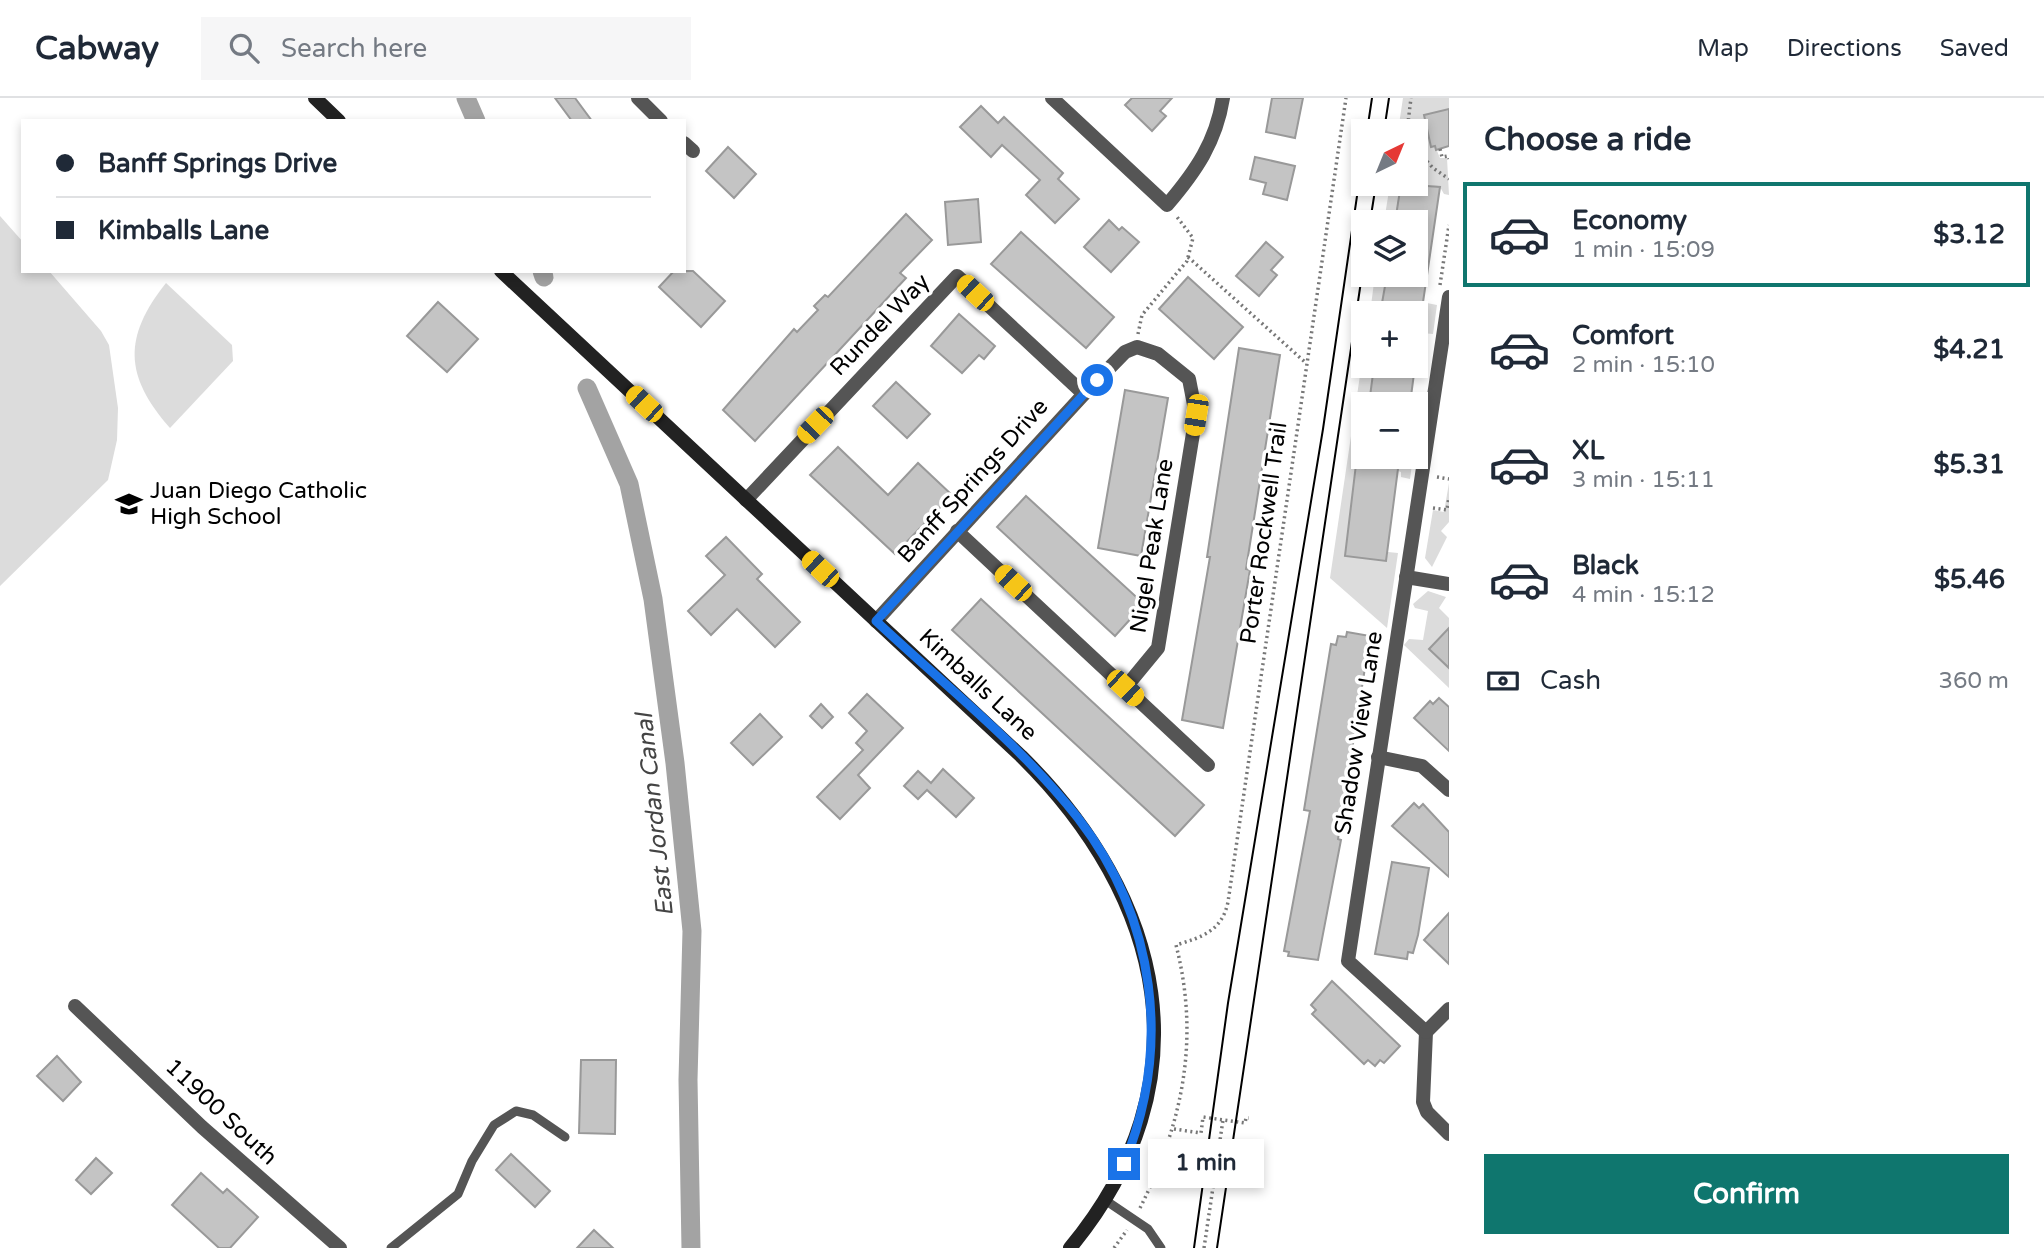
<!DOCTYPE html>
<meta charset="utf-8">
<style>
body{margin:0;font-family:"Varela Round",sans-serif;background:#f6f6f7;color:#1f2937;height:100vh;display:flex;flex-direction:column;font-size:26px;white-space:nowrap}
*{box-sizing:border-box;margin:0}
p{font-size:23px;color:#747a83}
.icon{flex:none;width:38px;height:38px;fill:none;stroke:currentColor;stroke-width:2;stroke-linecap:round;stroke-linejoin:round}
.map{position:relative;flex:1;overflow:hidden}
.details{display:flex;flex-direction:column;background:#fff;width:595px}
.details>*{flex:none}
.top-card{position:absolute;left:21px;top:21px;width:665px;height:154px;border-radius:0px;box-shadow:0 4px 10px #0003;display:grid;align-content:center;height:154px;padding:0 35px;background:#fff}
.needle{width:46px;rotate:43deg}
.buttons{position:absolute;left:1351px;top:21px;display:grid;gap:14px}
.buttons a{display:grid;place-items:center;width:77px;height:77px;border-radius:0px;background:#fff;box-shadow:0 4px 10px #0003;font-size:35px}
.end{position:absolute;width:32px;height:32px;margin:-16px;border:9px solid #1a73e8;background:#fff;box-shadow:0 0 0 4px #fff}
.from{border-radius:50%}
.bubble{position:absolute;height:49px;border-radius:0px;background:#fff;box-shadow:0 4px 10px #0003;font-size:23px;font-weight:800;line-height:49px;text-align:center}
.car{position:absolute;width:21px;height:42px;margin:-21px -10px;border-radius:9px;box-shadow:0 0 5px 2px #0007;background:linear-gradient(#f5c518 24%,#345 0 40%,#f5c518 0 76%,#345 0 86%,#f5c518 0)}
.top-card b{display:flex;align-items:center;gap:24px;height:66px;font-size:26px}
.top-card b+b{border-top:2px solid #e0e1e3}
.top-card i{width:18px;height:18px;background:#1f2937}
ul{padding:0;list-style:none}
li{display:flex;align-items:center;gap:21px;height:105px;margin:0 14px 10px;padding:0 21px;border:4px solid transparent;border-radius:0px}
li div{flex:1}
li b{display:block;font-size:26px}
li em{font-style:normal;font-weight:800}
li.active{border-color:#0f766e}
li>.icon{width:63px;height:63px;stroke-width:1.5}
h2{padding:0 35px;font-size:32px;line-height:84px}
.pay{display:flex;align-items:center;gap:18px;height:77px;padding:0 35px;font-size:26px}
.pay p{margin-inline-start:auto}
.primary-button{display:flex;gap:14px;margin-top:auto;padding:14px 35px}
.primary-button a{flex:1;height:80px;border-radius:0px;background:#0f766e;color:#fff;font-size:28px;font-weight:800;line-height:80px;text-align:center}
header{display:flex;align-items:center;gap:42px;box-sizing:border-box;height:98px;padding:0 35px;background:#fff;border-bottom:2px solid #e0e1e3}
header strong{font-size:33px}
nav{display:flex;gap:38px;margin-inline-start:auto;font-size:24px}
.search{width:490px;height:63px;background:#f6f6f7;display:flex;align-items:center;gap:18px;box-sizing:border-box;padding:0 24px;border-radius:0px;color:#747a83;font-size:26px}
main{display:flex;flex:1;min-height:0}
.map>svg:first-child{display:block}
.green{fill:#dcdcdc}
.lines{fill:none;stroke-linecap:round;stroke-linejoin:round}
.canal{stroke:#a3a3a3;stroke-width:19}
.building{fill:#c4c4c4;stroke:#999;stroke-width:2}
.path{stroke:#777;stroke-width:3.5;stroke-dasharray:2 3.5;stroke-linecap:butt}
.lane{stroke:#555;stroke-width:9}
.street{stroke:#555;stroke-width:14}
.secondary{stroke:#222;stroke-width:14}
.tram{stroke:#000;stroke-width:2}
.route{stroke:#1a73e8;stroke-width:9}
.labels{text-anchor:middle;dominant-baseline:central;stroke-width:7;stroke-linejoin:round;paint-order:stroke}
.street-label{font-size:23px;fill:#000;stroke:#fff}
.poi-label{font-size:23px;fill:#000;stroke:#fff;text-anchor:start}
.water-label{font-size:24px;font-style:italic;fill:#444;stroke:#fff}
</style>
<header>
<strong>Cabway</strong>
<div class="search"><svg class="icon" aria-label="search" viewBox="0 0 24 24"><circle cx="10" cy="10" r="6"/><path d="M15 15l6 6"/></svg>Search here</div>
<nav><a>Map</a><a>Directions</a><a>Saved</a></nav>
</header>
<main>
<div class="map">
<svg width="1449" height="1150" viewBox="0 0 1449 1150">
<rect width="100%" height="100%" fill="#fff"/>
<g class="green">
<polygon points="1403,0 1449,0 1449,11 1424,17 1431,48 1435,48 1440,60 1447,60 1449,97 1444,96 1440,89 1416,85 1416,33 1398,33"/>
<polygon points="1390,86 1401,86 1395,124 1384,124"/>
<polygon points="0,118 23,144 23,173 49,173 101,233 109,247 118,310 117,342 108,382 0,488"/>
<polygon points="1375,177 1386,177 1382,205 1425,212 1427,205 1437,207 1433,236 1422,235 1423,228 1416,227 1416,215 1370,215"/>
<path d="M166,185L232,247L233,263L170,330C124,278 123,239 166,185Z"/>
<polygon points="1363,257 1363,268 1374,268 1369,306 1363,306 1363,359 1413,359 1410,381 1401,379 1401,374 1357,359 1345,458 1386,463 1388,454 1398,455 1387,530 1330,480"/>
<polygon points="1449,385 1449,424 1441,433 1447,439 1432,469 1425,460 1433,412 1444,414"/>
<polygon points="1428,493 1446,499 1439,510 1449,520 1449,590 1404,547 1409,541 1423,542 1428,513 1415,510 1413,506"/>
</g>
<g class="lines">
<g class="canal">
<polyline points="466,0 476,23"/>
<polyline points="542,173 544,179"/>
<polyline points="587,290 629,386 653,501 675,665 692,833 688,982 691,1150"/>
</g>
</g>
<g class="building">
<polygon points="555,0 575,0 592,23 572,23"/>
<polygon points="1132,0 1172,0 1160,13 1166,18 1152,33 1125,7"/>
<polygon points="1272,0 1303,0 1295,40 1266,34"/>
<polygon points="981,8 998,25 1004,19 1063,75 1058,81 1079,101 1055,125 1026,97 1040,82 1002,47 991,59 960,29"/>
<polygon points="1449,11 1449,48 1436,52 1435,48 1431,49 1424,17"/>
<polygon points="728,49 756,76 734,100 706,73"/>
<polygon points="1255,59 1295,68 1287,102 1263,96 1266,85 1250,81"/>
<polygon points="1401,86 1440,89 1422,211 1382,205 1387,177 1416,177 1416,124 1395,124"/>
<polygon points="978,101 981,144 948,147 945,104"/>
<polygon points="906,116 932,142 900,175 906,180 755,343 723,312 794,231 797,234 818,212 814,208 825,197 828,199"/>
<polygon points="1109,122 1119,132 1122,129 1139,144 1111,174 1084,149"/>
<polygon points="1021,134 1114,219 1086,250 991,166"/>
<polygon points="1266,144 1283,159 1271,172 1277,177 1259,198 1236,178"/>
<polygon points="674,173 693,173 725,203 701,229 659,189"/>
<polygon points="1188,179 1243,229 1214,261 1159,211"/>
<polygon points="438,204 478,241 447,274 407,238"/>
<polygon points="959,216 995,248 984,261 979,257 962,275 931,248"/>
<polygon points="1239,250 1280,257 1246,471 1250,472 1223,630 1182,622 1210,459 1207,459"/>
<polygon points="1374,268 1415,268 1410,306 1369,306"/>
<polygon points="896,284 930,316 907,340 873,308"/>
<polygon points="1125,292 1168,300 1141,458 1098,450"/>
<polygon points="838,349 888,397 918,365 952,397 895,456 810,377"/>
<polygon points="1357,358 1399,363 1386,463 1345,458"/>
<polygon points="1026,398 1144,506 1115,538 997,429"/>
<polygon points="726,439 762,476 757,481 800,524 775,549 737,511 711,537 688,513 725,477 706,458"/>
<polygon points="981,501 1204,707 1175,738 952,532"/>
<polygon points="1449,530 1449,570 1429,551"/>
<polygon points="1347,534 1370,538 1338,741 1341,742 1318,862 1288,858 1289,854 1284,853 1310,713 1304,712 1331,546 1336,547 1338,538 1346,539"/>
<polygon points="867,596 903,630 858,677 870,690 840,721 817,699 863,652 856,645 867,633 849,615"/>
<polygon points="1439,600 1449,609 1449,653 1414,620 1430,603 1433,606"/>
<polygon points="821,606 833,619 822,630 810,618"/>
<polygon points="760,616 782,639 753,667 731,645"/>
<polygon points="943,671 974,700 956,719 927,692 918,701 904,688 918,673 931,685"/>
<polygon points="1414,705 1419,710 1423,706 1449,734 1449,779 1392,728"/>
<polygon points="1392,764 1429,770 1418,837 1413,855 1408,854 1407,861 1375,856"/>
<polygon points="1449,815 1449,866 1424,842"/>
<polygon points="1332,883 1400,948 1384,965 1380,962 1375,968 1368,962 1364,966 1312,916 1316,912 1311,907"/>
<polygon points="57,958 81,984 63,1003 37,978"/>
<polygon points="581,962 616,962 615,1036 579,1035"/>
<polygon points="511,1056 550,1093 535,1109 496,1072"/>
<polygon points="96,1060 112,1075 91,1096 76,1082"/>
<polygon points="201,1075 223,1095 227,1091 258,1119 230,1150 219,1150 172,1107"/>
<polygon points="594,1132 613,1150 577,1150"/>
</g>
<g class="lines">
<g class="path">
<polyline points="1407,33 1411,0"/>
<polyline points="1416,51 1433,70 1449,81"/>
<polyline points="1440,51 1442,59 1448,58 1449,61"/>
<polyline points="1188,159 1306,265"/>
<polyline points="1440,187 1449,127"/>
<polyline points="1138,236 1142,217 1187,163 1193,140 1177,119"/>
<polyline points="1437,379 1449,381"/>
<polyline points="1433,410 1447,412 1449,399"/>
<polyline points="1174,1031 1201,1035 1203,1019 1245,1025 1246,1020 1249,1020"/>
<path d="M1140,1110C1183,1024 1200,941 1176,847C1202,839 1222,833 1228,804L1346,0"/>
<polyline points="1114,1150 1127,1132"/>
<polyline points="1204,1150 1223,1022"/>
</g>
<g class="lane">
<polyline points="1105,1102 1148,1131 1161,1150"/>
<polyline points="391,1150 458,1096 472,1063 494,1027 516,1013 533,1017 565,1039"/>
</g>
<g class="street">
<polyline points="638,0 661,23"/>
<path d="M1052,0L1167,107C1196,73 1216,44 1223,0"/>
<polyline points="684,45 693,53"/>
<polyline points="746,402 957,178 1084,296"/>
<polyline points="957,433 1208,667"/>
<polyline points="1406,479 1449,486"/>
<polyline points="876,523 1084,296 1125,254 1137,249 1158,256 1189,281 1196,317 1158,550 1125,590"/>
<polyline points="1378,659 1422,668 1449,692"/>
<polyline points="75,908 202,1029 340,1150"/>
<polyline points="1426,934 1348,863 1449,199"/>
<polyline points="1426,934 1423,1004 1427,1014 1449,1036"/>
<polyline points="1426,934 1449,911"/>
</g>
<g class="secondary">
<polyline points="315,0 339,23"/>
<path d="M501,173L1021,658C1165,800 1208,984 1070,1150"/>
</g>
<g class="tram">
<polyline points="1367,33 1372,0"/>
<polyline points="1384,33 1389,0"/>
<polyline points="1370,124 1376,86"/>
<polyline points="1194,1150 1228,905 1323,331 1363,57"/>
<polyline points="1217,1150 1363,170"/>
</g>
</g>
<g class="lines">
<path class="route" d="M1097,282L876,523C944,587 1020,646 1078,720C1156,821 1172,949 1124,1066"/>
</g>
<defs>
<symbol id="school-bare" viewBox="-9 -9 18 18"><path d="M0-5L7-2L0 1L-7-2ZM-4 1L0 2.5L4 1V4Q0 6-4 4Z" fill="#000" stroke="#fff" stroke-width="2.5" paint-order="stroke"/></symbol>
</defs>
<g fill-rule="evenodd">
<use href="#school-bare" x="110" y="387" width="38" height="38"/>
</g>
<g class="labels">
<g class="street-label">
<text transform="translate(880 227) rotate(-46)">Rundel Way</text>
<text transform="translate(973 383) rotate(-48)">Banff Springs Drive</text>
<text transform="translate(1264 435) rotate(-82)">Porter Rockwell Trail</text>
<text transform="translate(1152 448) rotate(-81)">Nigel Peak Lane</text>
<text transform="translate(978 587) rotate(43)">Kimballs Lane</text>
<text transform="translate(1359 635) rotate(-81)">Shadow View Lane</text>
<text transform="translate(221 1014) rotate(43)">11900 South</text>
</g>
<g class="poi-label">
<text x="150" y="393">Juan Diego Catholic<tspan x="150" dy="26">High School</tspan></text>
</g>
<g class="water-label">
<text transform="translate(655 717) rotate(-96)">East Jordan Canal</text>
</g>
</g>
</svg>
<div class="buttons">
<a><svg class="needle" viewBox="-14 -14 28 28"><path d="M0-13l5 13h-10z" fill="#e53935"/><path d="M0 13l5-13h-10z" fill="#747a83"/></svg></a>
<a><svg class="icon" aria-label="layers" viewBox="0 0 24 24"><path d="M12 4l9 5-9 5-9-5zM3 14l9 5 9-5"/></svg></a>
<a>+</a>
<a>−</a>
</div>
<i class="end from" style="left:1097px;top:282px"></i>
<i class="end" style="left:1124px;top:1066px"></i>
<div class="bubble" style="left:1148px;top:1041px;width:116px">1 min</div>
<i class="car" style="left:975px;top:195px;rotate:313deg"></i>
<i class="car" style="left:644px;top:306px;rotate:313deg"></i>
<i class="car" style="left:1196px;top:317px;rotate:189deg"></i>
<i class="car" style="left:815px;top:327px;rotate:224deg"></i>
<i class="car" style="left:820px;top:471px;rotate:313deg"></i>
<i class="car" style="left:1013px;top:485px;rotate:313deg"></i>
<i class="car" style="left:1125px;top:590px;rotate:133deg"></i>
<div class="top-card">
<b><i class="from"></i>Banff Springs Drive</b>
<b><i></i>Kimballs Lane</b>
</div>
</div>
<section class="details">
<h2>Choose a ride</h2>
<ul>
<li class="active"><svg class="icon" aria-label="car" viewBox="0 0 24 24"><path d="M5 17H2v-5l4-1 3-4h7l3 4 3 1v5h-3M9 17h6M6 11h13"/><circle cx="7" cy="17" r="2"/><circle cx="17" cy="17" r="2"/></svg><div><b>Economy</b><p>1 min · 15:09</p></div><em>$3.12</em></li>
<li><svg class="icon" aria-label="car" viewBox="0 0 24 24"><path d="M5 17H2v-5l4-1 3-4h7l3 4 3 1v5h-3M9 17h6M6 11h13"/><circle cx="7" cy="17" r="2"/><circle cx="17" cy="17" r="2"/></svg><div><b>Comfort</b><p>2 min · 15:10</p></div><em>$4.21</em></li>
<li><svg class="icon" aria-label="car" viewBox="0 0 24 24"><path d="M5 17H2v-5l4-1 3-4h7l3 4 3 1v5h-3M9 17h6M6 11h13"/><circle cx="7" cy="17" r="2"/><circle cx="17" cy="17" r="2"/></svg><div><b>XL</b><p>3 min · 15:11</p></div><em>$5.31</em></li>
<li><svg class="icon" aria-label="car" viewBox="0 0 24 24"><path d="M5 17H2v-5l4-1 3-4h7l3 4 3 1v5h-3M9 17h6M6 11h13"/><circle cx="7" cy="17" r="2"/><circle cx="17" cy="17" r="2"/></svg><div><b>Black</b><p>4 min · 15:12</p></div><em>$5.46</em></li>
</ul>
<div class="pay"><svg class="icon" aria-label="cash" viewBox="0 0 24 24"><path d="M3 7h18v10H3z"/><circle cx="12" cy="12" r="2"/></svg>Cash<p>360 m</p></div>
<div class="primary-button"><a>Confirm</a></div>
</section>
</main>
